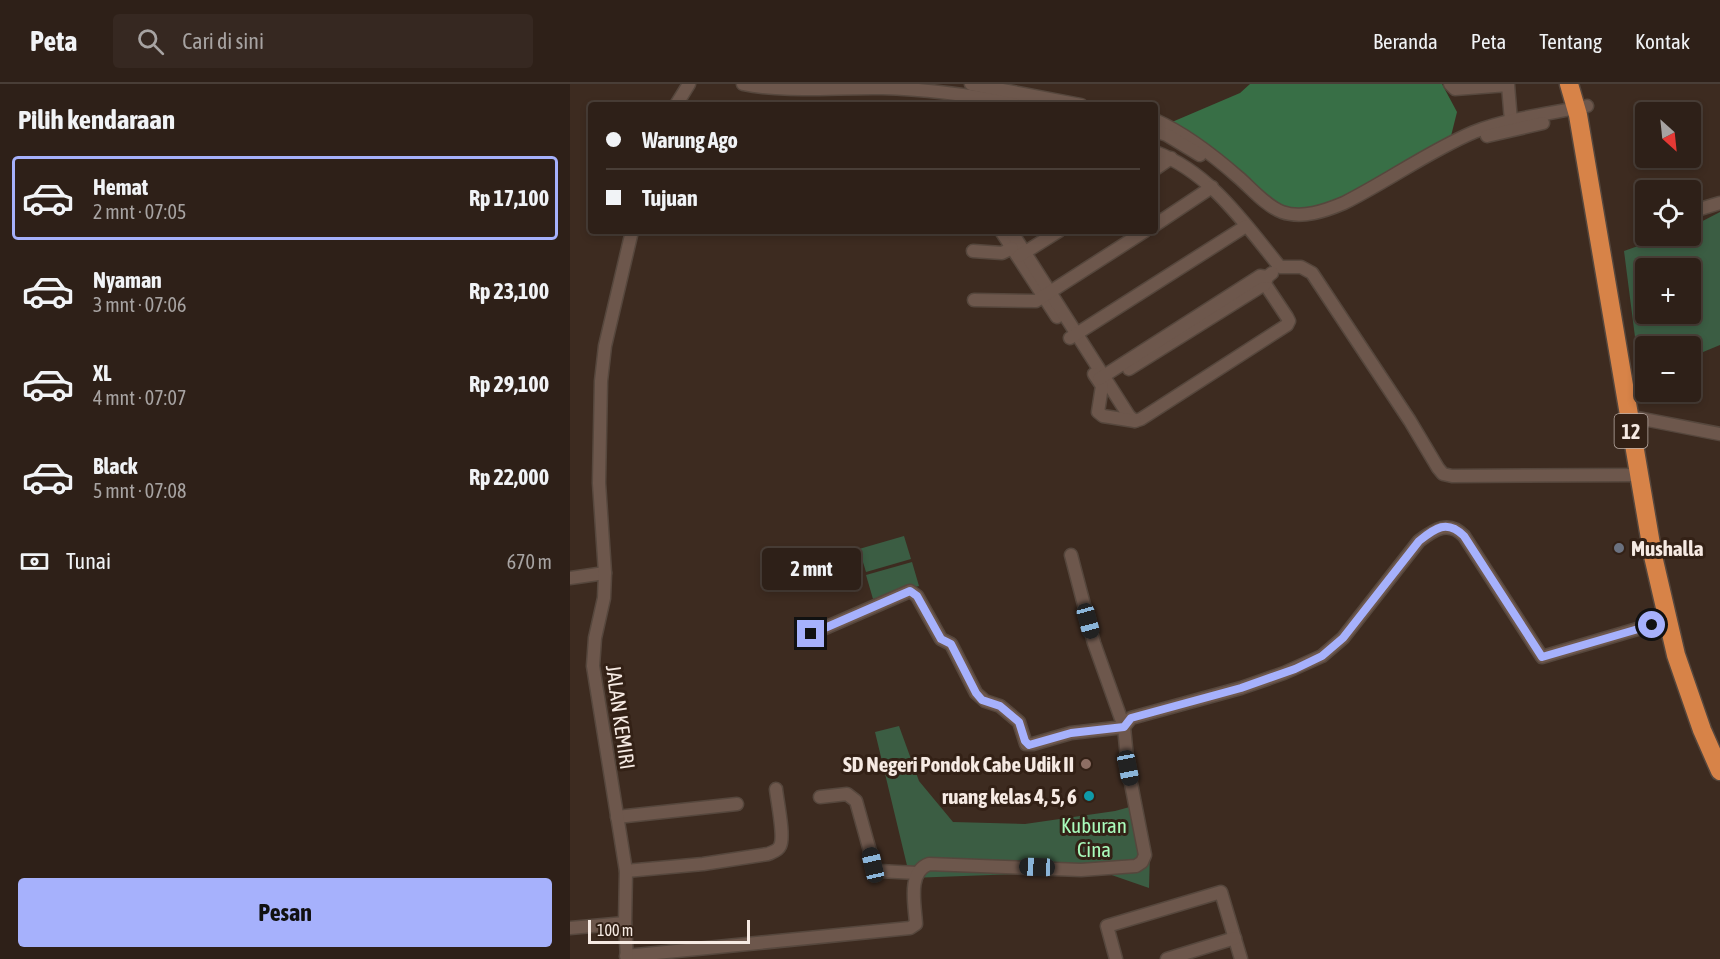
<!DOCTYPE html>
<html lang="id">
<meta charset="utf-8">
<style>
body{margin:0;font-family:"Asap Condensed",sans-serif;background:#362821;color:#f1f3f6;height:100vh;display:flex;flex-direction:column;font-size:22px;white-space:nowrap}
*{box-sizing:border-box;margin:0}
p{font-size:20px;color:#a7a3a2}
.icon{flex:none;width:33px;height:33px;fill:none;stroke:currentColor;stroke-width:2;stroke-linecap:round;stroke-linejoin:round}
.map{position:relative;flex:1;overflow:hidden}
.side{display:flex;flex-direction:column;background:#2e2018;width:570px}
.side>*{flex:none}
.hud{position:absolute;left:18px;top:18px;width:570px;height:132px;border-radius:6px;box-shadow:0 3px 9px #0003,0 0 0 2px #493e37;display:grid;align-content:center;height:132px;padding:0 18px;background:#2e2018}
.needle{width:39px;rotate:153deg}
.fabs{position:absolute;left:1065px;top:18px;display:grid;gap:12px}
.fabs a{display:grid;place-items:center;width:66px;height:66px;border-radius:6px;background:#2e2018;box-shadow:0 3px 9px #0003,0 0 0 2px #493e37;font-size:30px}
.scale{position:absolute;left:18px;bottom:15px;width:162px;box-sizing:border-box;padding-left:6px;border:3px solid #f6eae3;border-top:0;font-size:16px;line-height:21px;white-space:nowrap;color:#f6eae3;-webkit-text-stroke:4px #332116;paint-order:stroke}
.end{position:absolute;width:27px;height:27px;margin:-14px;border:8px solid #a6b1fc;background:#111;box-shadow:0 0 0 3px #111}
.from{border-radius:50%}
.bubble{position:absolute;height:42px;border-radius:6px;background:#2e2018;box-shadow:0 3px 9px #0003,0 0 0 2px #493e37;font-size:20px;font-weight:700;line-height:42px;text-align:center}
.car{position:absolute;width:18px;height:36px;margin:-18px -9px;border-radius:8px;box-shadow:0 0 4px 2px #0007;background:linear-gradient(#222 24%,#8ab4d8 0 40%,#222 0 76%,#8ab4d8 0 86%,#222 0)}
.hud b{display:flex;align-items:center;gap:21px;height:57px;font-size:22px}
.hud b+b{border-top:2px solid #493e37}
.hud i{width:15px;height:15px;background:#f1f3f6}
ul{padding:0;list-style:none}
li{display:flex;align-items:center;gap:18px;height:84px;margin:0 12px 9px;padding:0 6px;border:3px solid transparent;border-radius:6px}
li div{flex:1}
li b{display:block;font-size:22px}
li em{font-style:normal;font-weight:700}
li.current{border-color:#a6b1fc}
li>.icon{width:54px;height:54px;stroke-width:1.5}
h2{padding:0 18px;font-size:27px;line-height:72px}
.pay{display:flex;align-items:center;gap:15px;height:66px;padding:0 18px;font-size:22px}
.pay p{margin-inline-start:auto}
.primary-button{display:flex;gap:12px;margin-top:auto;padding:12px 18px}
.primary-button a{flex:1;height:69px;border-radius:6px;background:#a6b1fc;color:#111;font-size:24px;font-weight:700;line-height:69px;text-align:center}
header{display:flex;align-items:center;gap:36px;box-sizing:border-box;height:84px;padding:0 30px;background:#2e2018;border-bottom:2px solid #493e37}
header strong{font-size:28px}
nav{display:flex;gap:33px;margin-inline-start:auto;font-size:21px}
.search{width:420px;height:54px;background:#362821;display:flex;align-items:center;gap:15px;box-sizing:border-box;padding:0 21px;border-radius:6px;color:#a7a3a2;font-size:22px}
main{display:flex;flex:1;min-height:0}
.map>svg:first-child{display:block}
.green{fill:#3b5d43;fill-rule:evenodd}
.forest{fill:#386f46}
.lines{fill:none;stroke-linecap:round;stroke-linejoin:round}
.minor-casing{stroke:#56473d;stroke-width:15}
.highway-casing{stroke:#56473d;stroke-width:21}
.minor{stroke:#6d574c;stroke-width:12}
.highway{stroke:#d78348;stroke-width:18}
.route{stroke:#a6b1fc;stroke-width:8}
.worship-dot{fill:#6b7280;stroke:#332116;stroke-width:2}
.education-dot{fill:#8d6e63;stroke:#332116;stroke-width:2}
.culture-dot{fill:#0f9aa8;stroke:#332116;stroke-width:2}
.labels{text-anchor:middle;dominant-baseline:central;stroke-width:6;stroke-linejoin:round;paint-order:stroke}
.shield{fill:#332116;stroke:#bcaea6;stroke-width:1.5}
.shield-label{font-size:20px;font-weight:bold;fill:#f6eae3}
.poi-label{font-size:21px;font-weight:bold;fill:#f6eae3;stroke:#332116;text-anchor:end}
.street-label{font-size:21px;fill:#f6eae3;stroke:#332116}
.park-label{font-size:21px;fill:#a9fbbb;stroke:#332116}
</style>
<header>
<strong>Peta</strong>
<div class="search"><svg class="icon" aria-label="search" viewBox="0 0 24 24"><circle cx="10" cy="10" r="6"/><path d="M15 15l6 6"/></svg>Cari di sini</div>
<nav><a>Beranda</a><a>Peta</a><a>Tentang</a><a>Kontak</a></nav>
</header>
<main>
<section class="side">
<h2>Pilih kendaraan</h2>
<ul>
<li class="current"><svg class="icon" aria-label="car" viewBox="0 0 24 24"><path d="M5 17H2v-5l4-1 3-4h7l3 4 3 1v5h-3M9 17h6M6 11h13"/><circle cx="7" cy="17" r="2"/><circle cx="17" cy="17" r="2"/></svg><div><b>Hemat</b><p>2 mnt · 07:05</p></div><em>Rp 17,100</em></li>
<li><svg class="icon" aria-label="car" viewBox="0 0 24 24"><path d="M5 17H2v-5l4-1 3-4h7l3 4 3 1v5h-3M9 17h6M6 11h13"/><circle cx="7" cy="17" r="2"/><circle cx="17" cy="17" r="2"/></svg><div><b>Nyaman</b><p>3 mnt · 07:06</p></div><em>Rp 23,100</em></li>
<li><svg class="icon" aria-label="car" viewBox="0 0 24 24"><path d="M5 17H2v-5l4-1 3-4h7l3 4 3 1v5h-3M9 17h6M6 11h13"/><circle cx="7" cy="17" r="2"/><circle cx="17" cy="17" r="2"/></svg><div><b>XL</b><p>4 mnt · 07:07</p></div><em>Rp 29,100</em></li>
<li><svg class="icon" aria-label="car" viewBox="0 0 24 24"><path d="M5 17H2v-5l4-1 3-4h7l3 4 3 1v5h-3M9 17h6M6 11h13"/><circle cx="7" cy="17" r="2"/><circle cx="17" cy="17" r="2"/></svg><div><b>Black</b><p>5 mnt · 07:08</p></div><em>Rp 22,000</em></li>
</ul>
<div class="pay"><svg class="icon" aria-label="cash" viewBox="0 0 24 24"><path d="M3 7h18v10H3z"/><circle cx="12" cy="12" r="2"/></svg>Tunai<p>670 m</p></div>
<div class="primary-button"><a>Pesan</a></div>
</section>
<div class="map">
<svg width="1150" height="875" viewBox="0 0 1150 875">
<rect width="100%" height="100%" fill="#3d2b20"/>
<g class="green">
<path d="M1150,128V261L1121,273L1120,262H1076L1075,290L1070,292L1054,167L1096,152H1120L1121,143ZM1076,184H1120V230H1076Z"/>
<polygon points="334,452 341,475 296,488 289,465"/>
<polygon points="342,478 349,502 303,515 296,491"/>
<polygon points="329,642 349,697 383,738 455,740 545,727 567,721 580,769 579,804 530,787 340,794 305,648"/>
</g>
<polygon class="forest" points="680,0 872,0 887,28 880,56 761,124 719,127 703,121 602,38 670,9"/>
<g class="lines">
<defs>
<g id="minor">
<path d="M173,0C214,9 270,3 312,4C360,5 406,12 454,21"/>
<polyline points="401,0 511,21"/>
<polyline points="880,0 885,5 938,1 941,37"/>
<polyline points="106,21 119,0"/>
<path d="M585,36C616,50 643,71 668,93C681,104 696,122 712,128C732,135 755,127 774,119C818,97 859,67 904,48C940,34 979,30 1017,22"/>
<polyline points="585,47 597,51 630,71"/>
<polyline points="917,52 973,39"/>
<path d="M585,68C640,88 675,140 710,183H731L742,189L840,337L868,384L873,390L882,392L1069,391"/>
<polyline points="585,85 601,74"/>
<polyline points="1120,128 1150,119"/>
<polyline points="585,141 642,103"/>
<polyline points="431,147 487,233"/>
<polyline points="441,147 559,332 565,337 571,335 717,241 719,237 717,233 695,200 697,193"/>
<polyline points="403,167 432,169 442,164"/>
<polyline points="449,172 489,147"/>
<polyline points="404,216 466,217 575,147"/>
<polyline points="500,254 676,142"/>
<polyline points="559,285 695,200"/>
<polyline points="524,290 532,302 528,328 533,332 565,337"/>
<polyline points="529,295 690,192 697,193 702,189"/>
<polyline points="1068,334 1150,350"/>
<polyline points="0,494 35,489"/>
<polyline points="241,550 340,507 347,512 371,555 381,560 406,609 415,617 430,622 449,638 456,660 463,660 501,649 554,643 524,559 501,471"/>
<polyline points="250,713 277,710 286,717 305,785 309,787 347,789"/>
<polyline points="47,733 167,720"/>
<path d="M56,787L133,780L198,770C202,768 208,767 210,762C215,753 207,716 206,705"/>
<polyline points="0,844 55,839"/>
<path d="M56,872L340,844L346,840C345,821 337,788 359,780L511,786L566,782L572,778L575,771L558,684L554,643L561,634L671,604L714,589L752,572L773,554L849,457C865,445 879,436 894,452L972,573L1098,536"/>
<polyline points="57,875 55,839 56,787 23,582 25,554 34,514 35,489 29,399 31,297 35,262 62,147"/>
<polyline points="546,875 537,842 651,808 671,875"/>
<polyline points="597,875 665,854"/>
</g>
<polyline id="highway" points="999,0 1008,31 1083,472 1106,571 1132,646 1150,687"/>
</defs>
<use href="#minor" class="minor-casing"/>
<use href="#highway" class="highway-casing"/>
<use href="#minor" class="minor"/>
<use href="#highway" class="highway"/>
</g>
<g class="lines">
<path class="route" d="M241,550L340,507L347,512L371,555L381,560L406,609L412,616L430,622L449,638L455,657L459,661L501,649L554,643L561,634L671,604L725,585L752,572L773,554L849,457C865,444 877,435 894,452L972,573L1082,541"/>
</g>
<circle class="worship-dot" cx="1049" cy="464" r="6"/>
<circle class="education-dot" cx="516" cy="680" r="6"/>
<circle class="culture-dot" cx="519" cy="712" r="6"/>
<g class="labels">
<rect class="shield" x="1044.5" y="330" width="33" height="34" rx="4.5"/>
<g class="shield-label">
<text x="1061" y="347">12</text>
</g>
<g class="poi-label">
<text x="1061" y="464" text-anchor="start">Mushalla</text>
<text x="504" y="680">SD Negeri Pondok Cabe Udik II</text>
<text x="507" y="712">ruang kelas 4, 5, 6</text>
</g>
<g class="street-label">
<text transform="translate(51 633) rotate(82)">JALAN KEMIRI</text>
</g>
<g class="park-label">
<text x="524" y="741">Kuburan<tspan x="524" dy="24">Cina</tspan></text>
</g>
</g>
</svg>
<div class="fabs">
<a><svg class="needle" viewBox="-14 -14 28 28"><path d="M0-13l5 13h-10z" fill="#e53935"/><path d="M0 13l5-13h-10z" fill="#a7a3a2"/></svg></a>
<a><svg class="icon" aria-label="locate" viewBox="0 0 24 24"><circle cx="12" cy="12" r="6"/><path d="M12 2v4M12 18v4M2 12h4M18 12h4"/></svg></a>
<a>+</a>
<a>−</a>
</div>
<div class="scale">100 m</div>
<i class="end from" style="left:1082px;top:541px"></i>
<i class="end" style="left:241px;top:550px"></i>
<div class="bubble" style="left:192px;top:464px;width:99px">2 mnt</div>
<i class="car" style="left:518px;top:537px;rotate:165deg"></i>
<i class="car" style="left:558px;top:684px;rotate:169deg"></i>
<i class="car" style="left:303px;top:781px;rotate:347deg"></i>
<i class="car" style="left:467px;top:783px;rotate:272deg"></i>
<div class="hud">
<b><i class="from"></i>Warung Ago</b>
<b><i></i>Tujuan</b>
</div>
</div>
</main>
